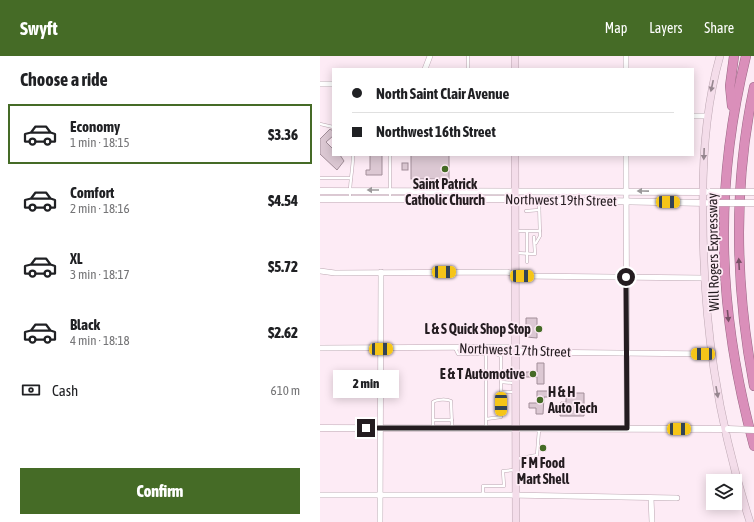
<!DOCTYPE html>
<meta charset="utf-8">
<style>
body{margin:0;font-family:"Asap Condensed",sans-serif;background:#f6f6f6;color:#202124;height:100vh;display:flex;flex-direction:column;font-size:15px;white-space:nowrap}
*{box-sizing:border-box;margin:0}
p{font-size:13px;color:#757577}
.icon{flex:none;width:22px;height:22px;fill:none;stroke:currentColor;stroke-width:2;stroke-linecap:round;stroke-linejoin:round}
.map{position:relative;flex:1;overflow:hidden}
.panel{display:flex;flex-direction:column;background:#fff;width:320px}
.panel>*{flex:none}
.banner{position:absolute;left:12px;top:12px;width:362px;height:88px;border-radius:0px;box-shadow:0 2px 10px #0003;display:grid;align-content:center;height:88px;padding:0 20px;background:#fff}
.controls{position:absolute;left:386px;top:418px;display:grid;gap:8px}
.controls a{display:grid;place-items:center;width:36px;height:36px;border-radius:0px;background:#fff;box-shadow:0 2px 10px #0003;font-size:20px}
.end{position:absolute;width:18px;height:18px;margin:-9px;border:5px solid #241c20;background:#fff;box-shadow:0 0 0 2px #fff}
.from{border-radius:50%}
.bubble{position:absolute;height:28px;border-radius:0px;background:#fff;box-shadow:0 2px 10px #0003;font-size:13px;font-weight:800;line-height:28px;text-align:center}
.car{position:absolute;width:12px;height:24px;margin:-12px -6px;border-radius:5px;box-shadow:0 0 3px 1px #0007;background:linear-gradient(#f5c518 24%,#345 0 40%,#f5c518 0 76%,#345 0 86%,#f5c518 0)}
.banner b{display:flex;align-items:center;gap:14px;height:38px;font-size:15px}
.banner b+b{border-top:1px solid #e0e0e0}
.banner i{width:10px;height:10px;background:#202124}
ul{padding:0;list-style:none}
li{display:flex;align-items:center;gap:12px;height:60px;margin:0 8px 6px;padding:0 12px;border:2px solid transparent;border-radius:0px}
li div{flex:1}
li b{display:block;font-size:15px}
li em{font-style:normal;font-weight:800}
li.on{border-color:#456b26}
li>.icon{width:36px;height:36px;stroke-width:1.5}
h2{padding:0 20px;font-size:18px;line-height:48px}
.pay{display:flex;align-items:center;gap:10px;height:44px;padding:0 20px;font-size:15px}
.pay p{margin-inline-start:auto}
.action{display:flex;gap:8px;margin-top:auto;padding:8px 20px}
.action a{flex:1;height:46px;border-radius:0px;background:#456b26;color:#fff;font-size:16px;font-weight:800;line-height:46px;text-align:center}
header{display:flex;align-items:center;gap:24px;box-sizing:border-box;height:56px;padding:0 20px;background:#456b26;color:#fff}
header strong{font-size:19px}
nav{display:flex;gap:22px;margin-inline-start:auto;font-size:14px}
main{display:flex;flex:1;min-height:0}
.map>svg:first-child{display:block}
.building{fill:#dcc8d3;stroke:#a28e99}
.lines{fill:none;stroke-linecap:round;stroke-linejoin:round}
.service-casing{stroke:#bca7b2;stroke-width:3.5}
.minor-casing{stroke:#bca7b2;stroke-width:6}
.tertiary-casing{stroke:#bca7b2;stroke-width:7}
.secondary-casing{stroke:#bca7b2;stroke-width:8}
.motorway-casing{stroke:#9a6784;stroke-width:10}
.service{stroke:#fff;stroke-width:2.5}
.minor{stroke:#fff;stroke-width:5}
.tertiary{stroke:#fff;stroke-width:6}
.secondary{stroke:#f4ddea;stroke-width:7}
.motorway{stroke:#da8fba;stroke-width:9}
.tertiary-bridge-casing{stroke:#bca7b2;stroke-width:7;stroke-linecap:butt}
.tertiary-bridge{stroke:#fff;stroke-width:6}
.oneway{fill:#96868f}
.oneway2{fill:#9c999b}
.oneway3{fill:#765065}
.route{stroke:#241c20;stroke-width:5}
.poi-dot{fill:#456b26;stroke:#fdebf5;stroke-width:1.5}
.labels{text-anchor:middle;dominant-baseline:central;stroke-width:3.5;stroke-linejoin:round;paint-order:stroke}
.poi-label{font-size:14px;font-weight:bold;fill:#241c20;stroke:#fdebf5}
.street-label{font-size:14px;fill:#241c20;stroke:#fdebf5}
</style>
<header>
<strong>Swyft</strong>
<nav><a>Map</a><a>Layers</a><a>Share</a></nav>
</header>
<main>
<section class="panel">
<h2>Choose a ride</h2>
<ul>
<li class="on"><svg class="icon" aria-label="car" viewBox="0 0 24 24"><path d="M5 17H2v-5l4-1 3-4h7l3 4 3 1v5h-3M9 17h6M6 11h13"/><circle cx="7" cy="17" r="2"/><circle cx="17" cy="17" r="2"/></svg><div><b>Economy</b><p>1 min · 18:15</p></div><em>$3.36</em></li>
<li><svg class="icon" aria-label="car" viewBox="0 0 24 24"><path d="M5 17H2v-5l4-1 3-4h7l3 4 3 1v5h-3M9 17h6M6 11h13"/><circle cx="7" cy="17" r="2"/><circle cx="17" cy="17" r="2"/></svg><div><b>Comfort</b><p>2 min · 18:16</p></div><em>$4.54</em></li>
<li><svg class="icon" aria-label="car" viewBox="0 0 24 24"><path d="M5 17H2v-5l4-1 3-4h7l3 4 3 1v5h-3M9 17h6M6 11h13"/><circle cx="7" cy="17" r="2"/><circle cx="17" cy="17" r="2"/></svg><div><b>XL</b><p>3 min · 18:17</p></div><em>$5.72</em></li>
<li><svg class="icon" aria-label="car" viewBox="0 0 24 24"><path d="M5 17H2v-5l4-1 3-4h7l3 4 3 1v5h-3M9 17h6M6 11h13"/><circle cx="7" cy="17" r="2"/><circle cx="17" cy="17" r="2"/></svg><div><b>Black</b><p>4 min · 18:18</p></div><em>$2.62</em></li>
</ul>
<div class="pay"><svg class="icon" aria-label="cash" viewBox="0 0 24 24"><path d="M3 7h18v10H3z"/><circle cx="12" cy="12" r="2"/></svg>Cash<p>610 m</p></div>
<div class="action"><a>Confirm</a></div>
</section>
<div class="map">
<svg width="434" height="466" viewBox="0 0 434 466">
<rect width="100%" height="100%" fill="#fdebf5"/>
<g class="building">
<polygon points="10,73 13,75 13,80 6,86 13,93 13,99 20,99 24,105 17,114 0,98 0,83"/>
<polygon points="50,99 62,99 62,119 46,119 46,114 50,114"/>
<rect x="91" y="99" width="38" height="24"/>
<rect x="82" y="107" width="6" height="7"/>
<polygon points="206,262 217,262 217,282 206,281"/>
<polygon points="217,307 224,307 224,328 217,328 217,321 206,321 206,316 217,316"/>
<polygon points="217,335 228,335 228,341 224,341 223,358 216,358 216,352 209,352 209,347 217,347"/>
<polygon points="246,337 264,337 264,360 240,360 241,346 246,346"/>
</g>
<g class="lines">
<defs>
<g id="service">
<polyline points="148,13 148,0"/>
<polyline points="0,68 13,71"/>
<polyline points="70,99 70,143"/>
<polyline points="0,122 31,122"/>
<path d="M30,143C29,128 33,115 33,99"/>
<polyline points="206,155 219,154"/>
<polyline points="196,175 220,175"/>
<polyline points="207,175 207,206"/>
<polyline points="216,187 220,180 219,145"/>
<polyline points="196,197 215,198 214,181"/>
<polyline points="135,292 138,298 166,298"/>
<polyline points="181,326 195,327"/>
<polyline points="181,336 195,336"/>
<polyline points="166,363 181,361 181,300 171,296"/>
<polyline points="113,364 132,364"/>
<path d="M113,371V346C117,343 127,343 131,345L132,371"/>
<polyline points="166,372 166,298 171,296"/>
<polyline points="196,403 217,399 219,374"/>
<polyline points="163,439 163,430 184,430 183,415 195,414"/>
</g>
<g id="minor">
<polyline points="306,0 306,13"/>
<polyline points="105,13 110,0"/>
<polyline points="0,28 13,28"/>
<polyline points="373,60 387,60"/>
<polyline points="306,99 307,372"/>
<polyline points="0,215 15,217 187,216 202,220 384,222"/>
<polyline points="0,292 187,291 205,296 391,298"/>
<polyline points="0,439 187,439 357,442"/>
<polyline points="331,442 332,466"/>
<polyline points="60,466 61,216"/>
</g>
<g id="tertiary">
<polyline points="0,135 386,136"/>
<polyline points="0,143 185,143 386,147"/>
<polyline points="0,372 408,373"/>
</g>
<g id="secondary">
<polyline points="195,0 195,13"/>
<path d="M400,0C385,52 382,105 383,159C383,267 397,363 430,466"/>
<polyline points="195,99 196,466"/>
</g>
<g id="motorway">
<path d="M426,0C393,135 398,257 434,390"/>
<path d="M434,31C413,130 415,230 434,330"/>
<polyline points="412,50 410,30 414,0"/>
</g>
</defs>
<use href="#service" class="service-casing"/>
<use href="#minor" class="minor-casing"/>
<use href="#tertiary" class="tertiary-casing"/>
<use href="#secondary" class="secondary-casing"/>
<use href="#motorway" class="motorway-casing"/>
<use href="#service" class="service"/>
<use href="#minor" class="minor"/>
<use href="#tertiary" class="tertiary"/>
<use href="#secondary" class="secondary"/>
<use href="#motorway" class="motorway"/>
<defs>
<g id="tertiary-bridge">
<polyline points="390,136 434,136"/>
<polyline points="389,147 434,147"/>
<polyline points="408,373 434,374"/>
</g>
</defs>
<use href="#tertiary-bridge" class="tertiary-bridge-casing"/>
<use href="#tertiary-bridge" class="tertiary-bridge"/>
</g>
<defs><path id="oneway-solid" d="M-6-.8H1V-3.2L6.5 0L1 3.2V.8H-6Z"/></defs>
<g class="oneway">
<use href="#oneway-solid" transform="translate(392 30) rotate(102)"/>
<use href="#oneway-solid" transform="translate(384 98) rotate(92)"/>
<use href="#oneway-solid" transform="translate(397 336) rotate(80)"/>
</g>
<g class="oneway2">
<use href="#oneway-solid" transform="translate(53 134) rotate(180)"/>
<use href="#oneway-solid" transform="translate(323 135) rotate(-179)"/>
</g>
<g class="oneway3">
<use href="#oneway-solid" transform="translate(419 208) rotate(-93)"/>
<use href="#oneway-solid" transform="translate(408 260) rotate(84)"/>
</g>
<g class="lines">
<polyline class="route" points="46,372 307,372 306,221"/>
</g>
<g class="poi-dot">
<circle cx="125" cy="113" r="4"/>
<circle cx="219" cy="273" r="4"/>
<circle cx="213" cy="318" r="4"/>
<circle cx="220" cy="344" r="4"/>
<circle cx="223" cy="392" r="4"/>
</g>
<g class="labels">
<g class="poi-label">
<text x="125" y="128">Saint Patrick<tspan x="125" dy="16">Catholic Church</tspan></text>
<text x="211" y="273" text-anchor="end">L &amp; S Quick Shop Stop</text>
<text x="205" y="318" text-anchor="end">E &amp; T Automotive</text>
<text x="228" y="336" text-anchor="start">H &amp; H<tspan x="228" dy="16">Auto Tech</tspan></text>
<text x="223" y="407">F M Food<tspan x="223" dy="16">Mart Shell</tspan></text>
</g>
<g class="street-label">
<text transform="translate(241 144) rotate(1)">Northwest 19th Street</text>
<text transform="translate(393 196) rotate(-91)">Will Rogers Expressway</text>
<text transform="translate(195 294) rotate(2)">Northwest 17th Street</text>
</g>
</g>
</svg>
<div class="controls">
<a><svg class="icon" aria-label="layers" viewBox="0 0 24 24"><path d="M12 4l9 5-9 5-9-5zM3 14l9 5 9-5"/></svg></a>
</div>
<i class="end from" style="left:306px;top:221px"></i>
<i class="end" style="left:46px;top:372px"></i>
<div class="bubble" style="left:13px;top:314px;width:66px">2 min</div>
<i class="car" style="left:348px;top:146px;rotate:91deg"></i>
<i class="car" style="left:124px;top:216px;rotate:90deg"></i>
<i class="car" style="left:202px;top:220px;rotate:91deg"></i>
<i class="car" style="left:61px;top:293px;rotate:89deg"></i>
<i class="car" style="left:383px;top:298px;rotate:271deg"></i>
<i class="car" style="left:181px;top:348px;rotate:180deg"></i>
<i class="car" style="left:359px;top:373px;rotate:90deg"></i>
<div class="banner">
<b><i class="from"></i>North Saint Clair Avenue</b>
<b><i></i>Northwest 16th Street</b>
</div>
</div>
</main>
